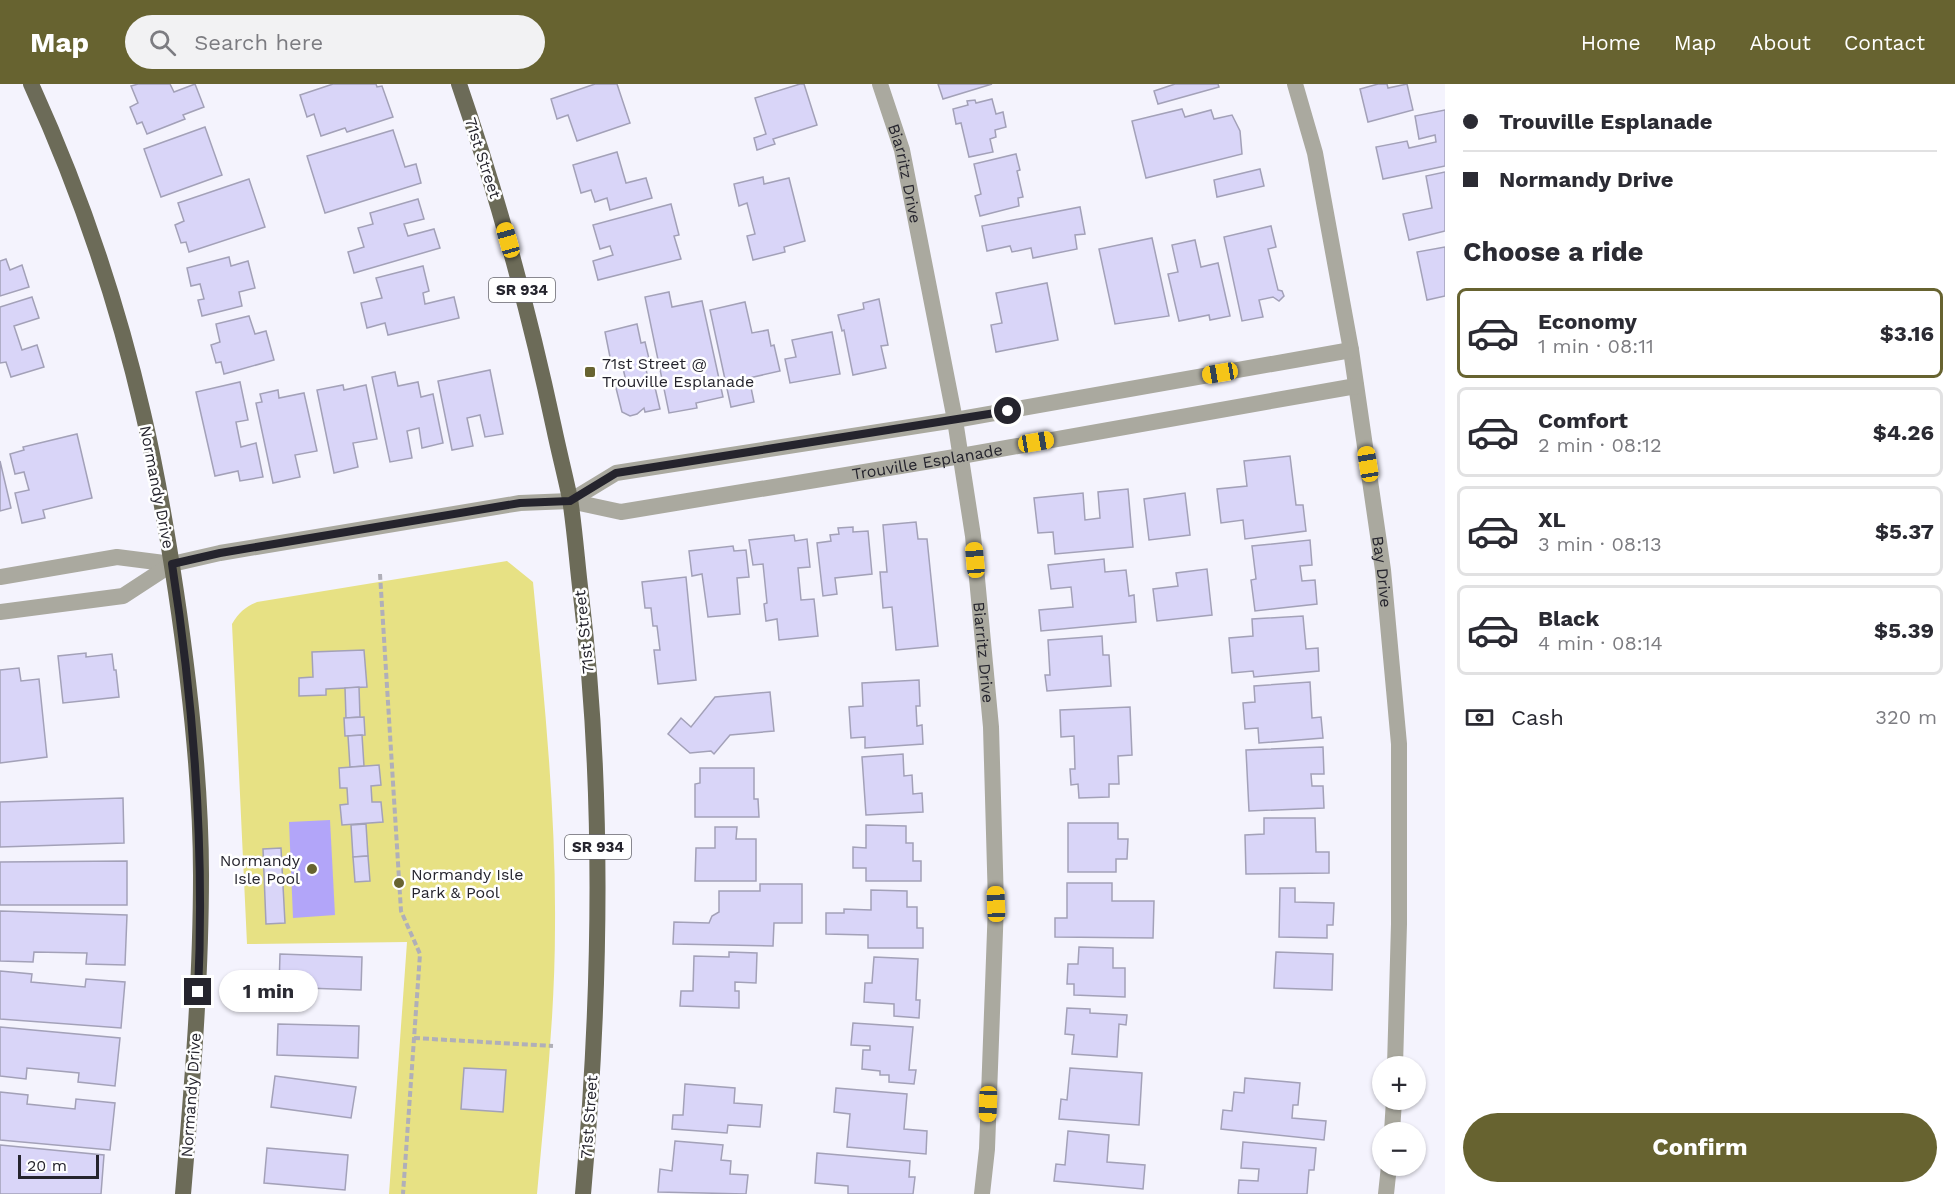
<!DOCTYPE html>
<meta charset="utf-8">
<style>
body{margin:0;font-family:"Work Sans",sans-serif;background:#f2f2f3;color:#2b2b33;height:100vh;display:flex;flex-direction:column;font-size:22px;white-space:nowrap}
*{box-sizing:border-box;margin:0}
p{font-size:20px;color:#7c7c81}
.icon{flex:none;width:33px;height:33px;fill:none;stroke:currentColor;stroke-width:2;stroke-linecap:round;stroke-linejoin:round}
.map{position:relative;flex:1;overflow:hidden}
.panel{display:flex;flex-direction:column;background:#fff;width:510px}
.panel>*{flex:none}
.guide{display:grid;align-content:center;height:132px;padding:0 18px;background:#fff}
.fabs{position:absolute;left:1372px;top:972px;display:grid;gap:12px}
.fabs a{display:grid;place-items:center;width:54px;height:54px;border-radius:50%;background:#fff;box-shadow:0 2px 4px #0004;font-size:30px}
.scale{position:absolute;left:18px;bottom:15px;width:81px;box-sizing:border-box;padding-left:6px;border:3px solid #25242d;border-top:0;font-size:16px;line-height:21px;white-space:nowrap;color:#25242d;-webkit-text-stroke:4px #fff;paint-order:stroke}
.end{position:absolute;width:27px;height:27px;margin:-14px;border:8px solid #25242d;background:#fff;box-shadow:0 0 0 3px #fff}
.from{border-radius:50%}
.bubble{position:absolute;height:42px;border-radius:21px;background:#fff;box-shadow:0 2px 4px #0004;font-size:20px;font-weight:700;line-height:42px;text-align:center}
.car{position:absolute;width:18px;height:36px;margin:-18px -9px;border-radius:8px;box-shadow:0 0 4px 2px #0007;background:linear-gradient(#f5c518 24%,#345 0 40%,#f5c518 0 76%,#345 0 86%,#f5c518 0)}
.guide b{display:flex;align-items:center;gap:21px;height:57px;font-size:22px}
.guide b+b{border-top:2px solid #e1e1e2}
.guide i{width:15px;height:15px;background:#2b2b33}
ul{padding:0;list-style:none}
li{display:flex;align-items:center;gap:18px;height:90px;margin:0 12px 9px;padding:0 6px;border:3px solid #e1e1e2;border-radius:9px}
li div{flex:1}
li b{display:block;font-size:22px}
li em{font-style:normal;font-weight:700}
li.active{border-color:#676330}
li>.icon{width:54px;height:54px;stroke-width:1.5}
h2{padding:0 18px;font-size:27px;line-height:72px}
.pay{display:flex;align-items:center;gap:15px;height:66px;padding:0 18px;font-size:22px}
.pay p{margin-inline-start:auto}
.action{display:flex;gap:12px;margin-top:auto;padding:12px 18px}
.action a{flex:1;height:69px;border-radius:36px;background:#676330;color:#fff;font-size:24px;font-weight:700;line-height:69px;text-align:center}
header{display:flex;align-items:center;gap:36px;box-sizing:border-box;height:84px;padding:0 30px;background:#676330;color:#fff}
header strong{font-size:28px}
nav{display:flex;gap:33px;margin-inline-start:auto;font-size:21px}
.search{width:420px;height:54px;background:#f2f2f3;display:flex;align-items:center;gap:15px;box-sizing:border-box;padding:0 21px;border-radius:33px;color:#7c7c81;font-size:22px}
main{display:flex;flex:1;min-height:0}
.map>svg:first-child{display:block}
.green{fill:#e7e184}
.water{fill:#b2a5f9}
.building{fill:#d9d5f8;stroke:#a3a1b8;stroke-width:1.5}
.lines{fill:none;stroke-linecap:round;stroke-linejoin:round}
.path{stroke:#b0afb9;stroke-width:4;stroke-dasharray:6 3;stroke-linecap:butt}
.minor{stroke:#aaa99f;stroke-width:16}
.primary{stroke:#6c6b58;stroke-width:16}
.route{stroke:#25242d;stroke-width:8}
.poi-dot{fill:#676330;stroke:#fff;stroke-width:2}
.labels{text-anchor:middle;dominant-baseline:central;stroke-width:5;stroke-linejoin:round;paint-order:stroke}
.shield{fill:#fff;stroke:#66666c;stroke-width:1.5}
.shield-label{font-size:15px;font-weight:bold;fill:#25242d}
.street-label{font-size:16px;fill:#25242d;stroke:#fff}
.poi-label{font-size:16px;fill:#25242d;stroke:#fff;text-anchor:start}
</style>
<header>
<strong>Map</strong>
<div class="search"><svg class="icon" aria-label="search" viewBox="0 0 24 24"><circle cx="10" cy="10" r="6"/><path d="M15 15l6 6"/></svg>Search here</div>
<nav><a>Home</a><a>Map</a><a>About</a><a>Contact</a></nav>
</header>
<main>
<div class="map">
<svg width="1445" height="1110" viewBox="0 0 1445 1110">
<rect width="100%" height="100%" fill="#f4f3fd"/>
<path class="green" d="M507,477L533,498C544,612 556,727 555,842C555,932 545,1021 537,1110H389L407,858L247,860L232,540C239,528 245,523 257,518Z"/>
<polygon class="water" points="330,736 335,831 293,834 289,738"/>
<g class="building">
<polygon points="138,0 170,0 174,8 195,0 204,23 183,31 185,35 147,50 142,38 137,40 130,23 138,19 131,2"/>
<polygon points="333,0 376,0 377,3 382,2 393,33 347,48 345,44 321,52 314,30 307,33 300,11"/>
<polygon points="595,0 617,0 630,39 577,57 568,31 557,35 551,15"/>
<polygon points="800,0 804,0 817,41 773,55 775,60 757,66 754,54 766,50 755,14"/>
<polygon points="938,0 992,0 943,15"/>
<polygon points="1218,0 1219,3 1158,20 1154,7 1175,0"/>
<polygon points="1378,0 1387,0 1388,4 1407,0 1413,26 1368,38 1360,5"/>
<polygon points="992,15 996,30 1003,28 1006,43 995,46 996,53 990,55 993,68 969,73 961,39 956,40 953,25 968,21 967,17 975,16 976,19"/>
<polygon points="1182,25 1185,33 1211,26 1214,35 1232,31 1240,47 1242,70 1146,94 1132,37"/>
<polygon points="1445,26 1445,82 1383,95 1376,63 1407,57 1409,64 1436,58 1435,51 1419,55 1415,32"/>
<polygon points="205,43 222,91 161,113 144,65"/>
<polygon points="393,46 405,83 416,80 421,99 325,129 307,72"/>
<polygon points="617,68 626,99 646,94 652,114 610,126 607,114 595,118 591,106 581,109 573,81"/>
<polygon points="1016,70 1020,86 1017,87 1023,113 1018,114 1019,122 980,132 975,112 981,110 974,80"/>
<polygon points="1260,85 1264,102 1217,113 1214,96"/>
<polygon points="1445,88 1445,147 1409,156 1403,130 1432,124 1426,92"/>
<polygon points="763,93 764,100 789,94 805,157 784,163 785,168 753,176 747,152 755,150 747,119 739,122 734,100"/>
<polygon points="249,95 265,143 189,168 186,158 181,159 175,141 184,137 178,119"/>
<polygon points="418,115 424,135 404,140 408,152 434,145 440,164 354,189 348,168 364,163 358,144 373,140 370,129"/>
<polygon points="671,120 679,151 674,152 681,175 598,196 593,177 613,171 610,162 600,165 593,141"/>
<polygon points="1080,123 1085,150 1075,151 1077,165 1033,174 1031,164 1012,168 1010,162 987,167 982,142"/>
<polygon points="1271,142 1276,163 1268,165 1278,206 1282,207 1284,212 1279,217 1273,213 1259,216 1263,233 1242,237 1224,153"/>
<polygon points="1152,154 1169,232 1115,240 1099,165"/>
<polygon points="1195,156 1201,183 1218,179 1230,232 1210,236 1209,231 1179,237 1168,190 1178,188 1172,161"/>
<polygon points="1445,163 1445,212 1427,216 1417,168"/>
<polygon points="229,173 231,182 248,177 255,204 239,208 242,222 202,232 198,216 204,215 200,200 191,202 187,184"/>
<polygon points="6,175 10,186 22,181 29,203 0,212 0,177"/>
<polygon points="423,182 429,207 423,209 425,220 454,213 459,234 388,251 385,239 367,244 361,219 382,214 376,194"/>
<polygon points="1047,199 1058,256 996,268 991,241 1002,239 996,209"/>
<polygon points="669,208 672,223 702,217 723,313 696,319 697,324 669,329 645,213"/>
<polygon points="32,213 39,234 14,242 22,266 37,261 44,283 11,293 6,278 0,279 0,223"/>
<polygon points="879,215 888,261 881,262 886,284 853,291 844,246 842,247 838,231 864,225 863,219"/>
<polygon points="745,218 752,249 768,246 771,262 774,261 780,287 749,294 754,318 731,323 710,226"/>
<polygon points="249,232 255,250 266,247 274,276 224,290 221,278 216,279 211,261 220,258 216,240"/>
<polygon points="637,240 641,259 645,258 651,283 646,285 649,300 654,299 660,325 645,328 644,324 637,330 630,332 622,328 615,300 626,297 621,276 611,278 605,248"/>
<polygon points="832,248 840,290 790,299 785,275 796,273 792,256"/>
<polygon points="490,286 503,350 485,353 480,331 467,334 473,362 452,366 438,297"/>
<polygon points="395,288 398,302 418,298 421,313 433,310 443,359 422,364 419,344 407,347 412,374 390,378 372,293"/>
<polygon points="240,298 248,336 236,338 241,363 256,359 263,393 240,397 238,387 215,392 196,308"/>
<polygon points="343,301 344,306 366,301 377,355 353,359 358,383 334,389 317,306"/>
<polygon points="278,306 279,314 304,309 317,367 295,371 300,393 273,399 256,319 262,318 260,310"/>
<polygon points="77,350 92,414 43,426 45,434 22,439 15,409 29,406 24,388 15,390 10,370 24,366 23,363"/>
<polygon points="1290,372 1296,421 1303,421 1306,447 1245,455 1243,436 1221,439 1217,405 1247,402 1244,377"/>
<polygon points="0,377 11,424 0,427"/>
<polygon points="1128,405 1133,463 1055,470 1053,448 1038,449 1034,414 1083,409 1085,436 1100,434 1098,408"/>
<polygon points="1185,409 1190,451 1149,456 1144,415"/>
<polygon points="916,438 918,455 927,455 938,562 896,566 892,523 883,524 880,488 887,488 883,441"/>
<polygon points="853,443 853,448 868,447 872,490 835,494 837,510 823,512 817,459 831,457 830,451 839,450 838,444"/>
<polygon points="794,451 795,457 807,455 810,483 798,484 801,516 814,515 818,552 779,556 777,535 766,537 764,520 767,519 763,480 753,481 749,456"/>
<polygon points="1310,456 1312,481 1300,482 1302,497 1315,496 1317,520 1255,527 1251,496 1256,495 1252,462"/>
<polygon points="733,462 734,467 746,466 749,493 737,494 740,530 708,533 702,490 692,492 689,467"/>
<polygon points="1104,475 1105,488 1126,486 1129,512 1134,511 1136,538 1041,547 1039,526 1073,523 1071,503 1051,505 1048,481"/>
<polygon points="1207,485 1212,531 1157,537 1153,505 1178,502 1176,489"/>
<polygon points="686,493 696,596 658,600 654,566 660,566 657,542 653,542 651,524 645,524 642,498"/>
<polygon points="1303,532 1306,565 1318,564 1319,587 1254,593 1253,587 1232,589 1229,554 1253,552 1252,535"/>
<polygon points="1102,552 1103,571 1109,571 1111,602 1047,607 1045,591 1050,591 1048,556"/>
<polygon points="364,566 367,603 326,605 326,611 299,612 299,594 313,593 312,568"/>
<polygon points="86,569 86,573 112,570 114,586 116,586 119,613 63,619 58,572"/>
<polygon points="19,584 21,597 39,595 47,673 0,679 0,586"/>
<polygon points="919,596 920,622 916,622 917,642 922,641 923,660 865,664 865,653 851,654 849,623 863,622 862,599"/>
<polygon points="1310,598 1312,634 1321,633 1323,654 1259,659 1258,644 1245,645 1243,619 1255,618 1254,602"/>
<polygon points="359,603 360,633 346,634 345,604"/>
<polygon points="770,608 774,647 730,651 714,670 711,667 690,669 668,650 681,634 691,643 715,613"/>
<polygon points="1130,623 1132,671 1118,672 1119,700 1109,700 1109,713 1079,714 1078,700 1071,701 1070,685 1075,685 1074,652 1061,653 1060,626"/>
<polygon points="364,633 365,651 345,652 344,634"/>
<polygon points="362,651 364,682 350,683 348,652"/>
<polygon points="1323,663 1324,690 1311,690 1312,702 1323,702 1324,724 1249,727 1246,666"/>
<polygon points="903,670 904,692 912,691 913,710 922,709 923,728 866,731 862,673"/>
<polygon points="379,681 381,701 371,702 372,718 381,718 383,738 342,741 340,721 348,720 347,704 340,704 339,684"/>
<polygon points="700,684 754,684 754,715 758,715 759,733 695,733 695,700 700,699"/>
<polygon points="123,714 124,759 0,763 0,718"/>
<polygon points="1264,734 1315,734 1316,768 1329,768 1329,789 1246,790 1245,751 1264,750"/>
<polygon points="1068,739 1118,739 1118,755 1128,755 1127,775 1116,775 1116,788 1068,788"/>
<polygon points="366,740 368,772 353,773 351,741"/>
<polygon points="866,741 906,742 906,759 913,759 913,777 921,777 921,797 866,797 866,784 853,784 853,763 866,764"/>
<polygon points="715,743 737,743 736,755 756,755 756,797 695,797 696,764 715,764"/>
<polygon points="281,764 285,839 266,840 263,765"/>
<polygon points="368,772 370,797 355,798 353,773"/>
<polygon points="127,777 127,821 0,821 0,778"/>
<polygon points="1067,799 1112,799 1112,817 1154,817 1153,854 1055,853 1055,834 1067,834"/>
<polygon points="760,800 802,800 802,839 774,839 773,862 673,860 674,838 709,839 712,832 719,828 719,807 760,807"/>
<polygon points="1280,804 1295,804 1295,818 1334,819 1333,841 1327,841 1327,854 1279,853"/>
<polygon points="871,806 907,807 907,823 917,823 917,844 923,844 923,864 868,864 868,851 826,850 826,829 844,829 844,825 871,826"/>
<polygon points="0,827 127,831 125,881 86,880 87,869 34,868 33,878 0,877"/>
<polygon points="1079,863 1113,864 1113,884 1125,884 1125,913 1074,911 1074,900 1067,900 1068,880 1078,880"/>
<polygon points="729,868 757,869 756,899 735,898 735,907 739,907 739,924 680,922 681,907 693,907 694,872 729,873"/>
<polygon points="1276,868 1333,870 1332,906 1274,904"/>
<polygon points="280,870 362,873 361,906 279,903"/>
<polygon points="874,873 918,875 916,916 920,916 919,934 894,932 894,920 864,918 865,899 872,899"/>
<polygon points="0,887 32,890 31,898 85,903 86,895 125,898 121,944 0,935"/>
<polygon points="1067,924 1090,925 1090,929 1127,931 1126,941 1119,940 1117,973 1072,970 1074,951 1065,950"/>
<polygon points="853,939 913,943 909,986 916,986 914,1000 889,998 889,991 880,991 880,987 862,985 863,966 870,966 870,962 851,961"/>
<polygon points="278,940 359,942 358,974 277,971"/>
<polygon points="0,943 120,954 115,1002 78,998 79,989 27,984 26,995 0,992"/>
<polygon points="464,984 506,986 503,1028 461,1025"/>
<polygon points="1070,984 1142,989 1139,1041 1059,1035 1061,1015 1067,1016"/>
<polygon points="275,992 356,1003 351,1034 271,1023"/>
<polygon points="1245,994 1300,999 1298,1021 1293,1021 1292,1034 1326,1037 1324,1056 1221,1045 1223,1026 1232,1027 1234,1008 1244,1009"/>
<polygon points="685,1000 735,1004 734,1019 762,1021 760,1043 728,1041 727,1049 672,1045 673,1031 683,1031"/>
<polygon points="836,1004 907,1010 904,1045 927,1047 926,1070 847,1063 850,1030 834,1028"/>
<polygon points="0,1008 28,1011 27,1020 75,1025 76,1015 115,1019 110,1066 0,1056"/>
<polygon points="1068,1047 1109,1051 1107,1078 1145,1081 1143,1105 1054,1097 1056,1080 1065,1081"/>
<polygon points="675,1057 723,1061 721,1076 731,1077 730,1090 748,1091 746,1110 658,1108 660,1085 672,1087"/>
<polygon points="1243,1058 1316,1064 1314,1086 1309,1086 1307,1110 1238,1110 1239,1096 1258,1097 1259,1085 1241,1084"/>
<polygon points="0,1061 104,1071 101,1110 0,1110"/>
<polygon points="267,1064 348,1071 345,1106 264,1099"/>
<polygon points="817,1069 910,1077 909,1093 915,1093 913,1110 848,1110 848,1102 815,1099"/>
</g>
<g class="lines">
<g class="path">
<polyline points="380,490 401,827 420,870 403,1110"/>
<polyline points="414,954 553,962"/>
</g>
<g class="minor">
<path id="s1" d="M880,0L902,66L955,336L973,452L991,643L996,820L987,1065L982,1110"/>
<path id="s2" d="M1295,0L1315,69L1351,266L1383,486L1399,660V840L1395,982"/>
<polyline points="570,417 616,389 955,336 1351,266"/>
<path id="s3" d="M0,493L117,473L172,480L220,469L520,419L570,417L621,428L961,372L1356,302"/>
<polyline points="0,528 123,512 172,480"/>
<polyline points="1392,1048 1394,1016"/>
<polyline points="1386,1110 1389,1082"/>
</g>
<g class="primary">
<path d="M31,0C79,105 117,217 143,329C157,388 167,448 176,508C190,602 201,697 201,791C201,898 192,1004 183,1110"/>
<path d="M459,0C498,113 529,227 554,344C559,368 565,391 570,415C575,447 577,479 581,511C605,710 601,910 583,1110"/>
</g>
</g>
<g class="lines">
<path class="route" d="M198,908C205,764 194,622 172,480L220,469L520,419L570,417L616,389L1008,327"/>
</g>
<g class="poi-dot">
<rect x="584" y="282" width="12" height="12" rx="3"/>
<circle cx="312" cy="785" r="6"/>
<circle cx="399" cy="799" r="6"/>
</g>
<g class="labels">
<g class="shield">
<rect x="489" y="194" width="66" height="24" rx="4.5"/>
<rect x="565" y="751" width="66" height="24" rx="4.5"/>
</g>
<g class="shield-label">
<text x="522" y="206">SR 934</text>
<text x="598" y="763">SR 934</text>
</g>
<g class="street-label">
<text transform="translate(483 74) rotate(72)">71st Street</text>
<text stroke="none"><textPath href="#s1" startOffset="93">Biarritz Drive</textPath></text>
<text stroke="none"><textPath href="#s3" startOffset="940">Trouville Esplanade</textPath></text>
<text transform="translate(157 403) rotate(79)">Normandy Drive</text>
<text stroke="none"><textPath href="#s2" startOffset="496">Bay Drive</textPath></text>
<text transform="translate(584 548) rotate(-96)">71st Street</text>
<text stroke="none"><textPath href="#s1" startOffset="579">Biarritz Drive</textPath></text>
<text transform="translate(191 1011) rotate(-86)">Normandy Drive</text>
<text transform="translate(589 1033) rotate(-86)">71st Street</text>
</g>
<g class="poi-label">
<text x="602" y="279">71st Street @<tspan x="602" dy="18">Trouville Esplanade</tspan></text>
<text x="300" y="776" text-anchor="end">Normandy<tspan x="300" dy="18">Isle Pool</tspan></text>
<text x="411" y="790">Normandy Isle<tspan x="411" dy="18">Park &amp; Pool</tspan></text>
</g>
</g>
</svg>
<div class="fabs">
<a>+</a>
<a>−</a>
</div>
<div class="scale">20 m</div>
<i class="end from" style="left:1008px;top:327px"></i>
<i class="end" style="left:198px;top:908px"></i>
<div class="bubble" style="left:219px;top:886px;width:99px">1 min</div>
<i class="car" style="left:508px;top:156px;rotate:344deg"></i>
<i class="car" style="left:1220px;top:289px;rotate:260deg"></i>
<i class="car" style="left:1036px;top:358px;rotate:80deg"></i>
<i class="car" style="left:1368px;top:380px;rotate:351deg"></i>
<i class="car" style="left:975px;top:476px;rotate:355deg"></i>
<i class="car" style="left:996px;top:820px;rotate:358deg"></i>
<i class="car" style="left:988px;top:1020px;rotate:182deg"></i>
</div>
<section class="panel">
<div class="guide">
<b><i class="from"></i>Trouville Esplanade</b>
<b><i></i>Normandy Drive</b>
</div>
<h2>Choose a ride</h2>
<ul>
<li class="active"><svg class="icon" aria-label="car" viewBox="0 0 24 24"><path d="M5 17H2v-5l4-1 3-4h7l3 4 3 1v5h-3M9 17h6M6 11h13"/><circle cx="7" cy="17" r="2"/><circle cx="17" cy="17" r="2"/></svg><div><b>Economy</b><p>1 min · 08:11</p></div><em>$3.16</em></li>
<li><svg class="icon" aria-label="car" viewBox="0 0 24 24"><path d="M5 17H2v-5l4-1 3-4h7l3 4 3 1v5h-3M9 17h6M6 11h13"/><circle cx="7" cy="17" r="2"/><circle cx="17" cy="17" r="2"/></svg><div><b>Comfort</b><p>2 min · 08:12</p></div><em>$4.26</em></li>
<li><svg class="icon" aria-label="car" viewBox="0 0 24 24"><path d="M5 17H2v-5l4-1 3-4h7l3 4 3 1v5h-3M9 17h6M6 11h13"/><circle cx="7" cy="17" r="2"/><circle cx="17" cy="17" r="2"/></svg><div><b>XL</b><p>3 min · 08:13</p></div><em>$5.37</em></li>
<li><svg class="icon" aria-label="car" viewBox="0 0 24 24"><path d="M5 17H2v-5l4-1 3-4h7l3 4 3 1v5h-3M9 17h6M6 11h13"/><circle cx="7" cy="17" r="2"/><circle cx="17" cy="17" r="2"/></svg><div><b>Black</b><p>4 min · 08:14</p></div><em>$5.39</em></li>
</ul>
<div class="pay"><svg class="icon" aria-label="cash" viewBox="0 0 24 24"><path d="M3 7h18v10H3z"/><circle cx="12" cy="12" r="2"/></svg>Cash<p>320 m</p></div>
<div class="action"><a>Confirm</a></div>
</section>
</main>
